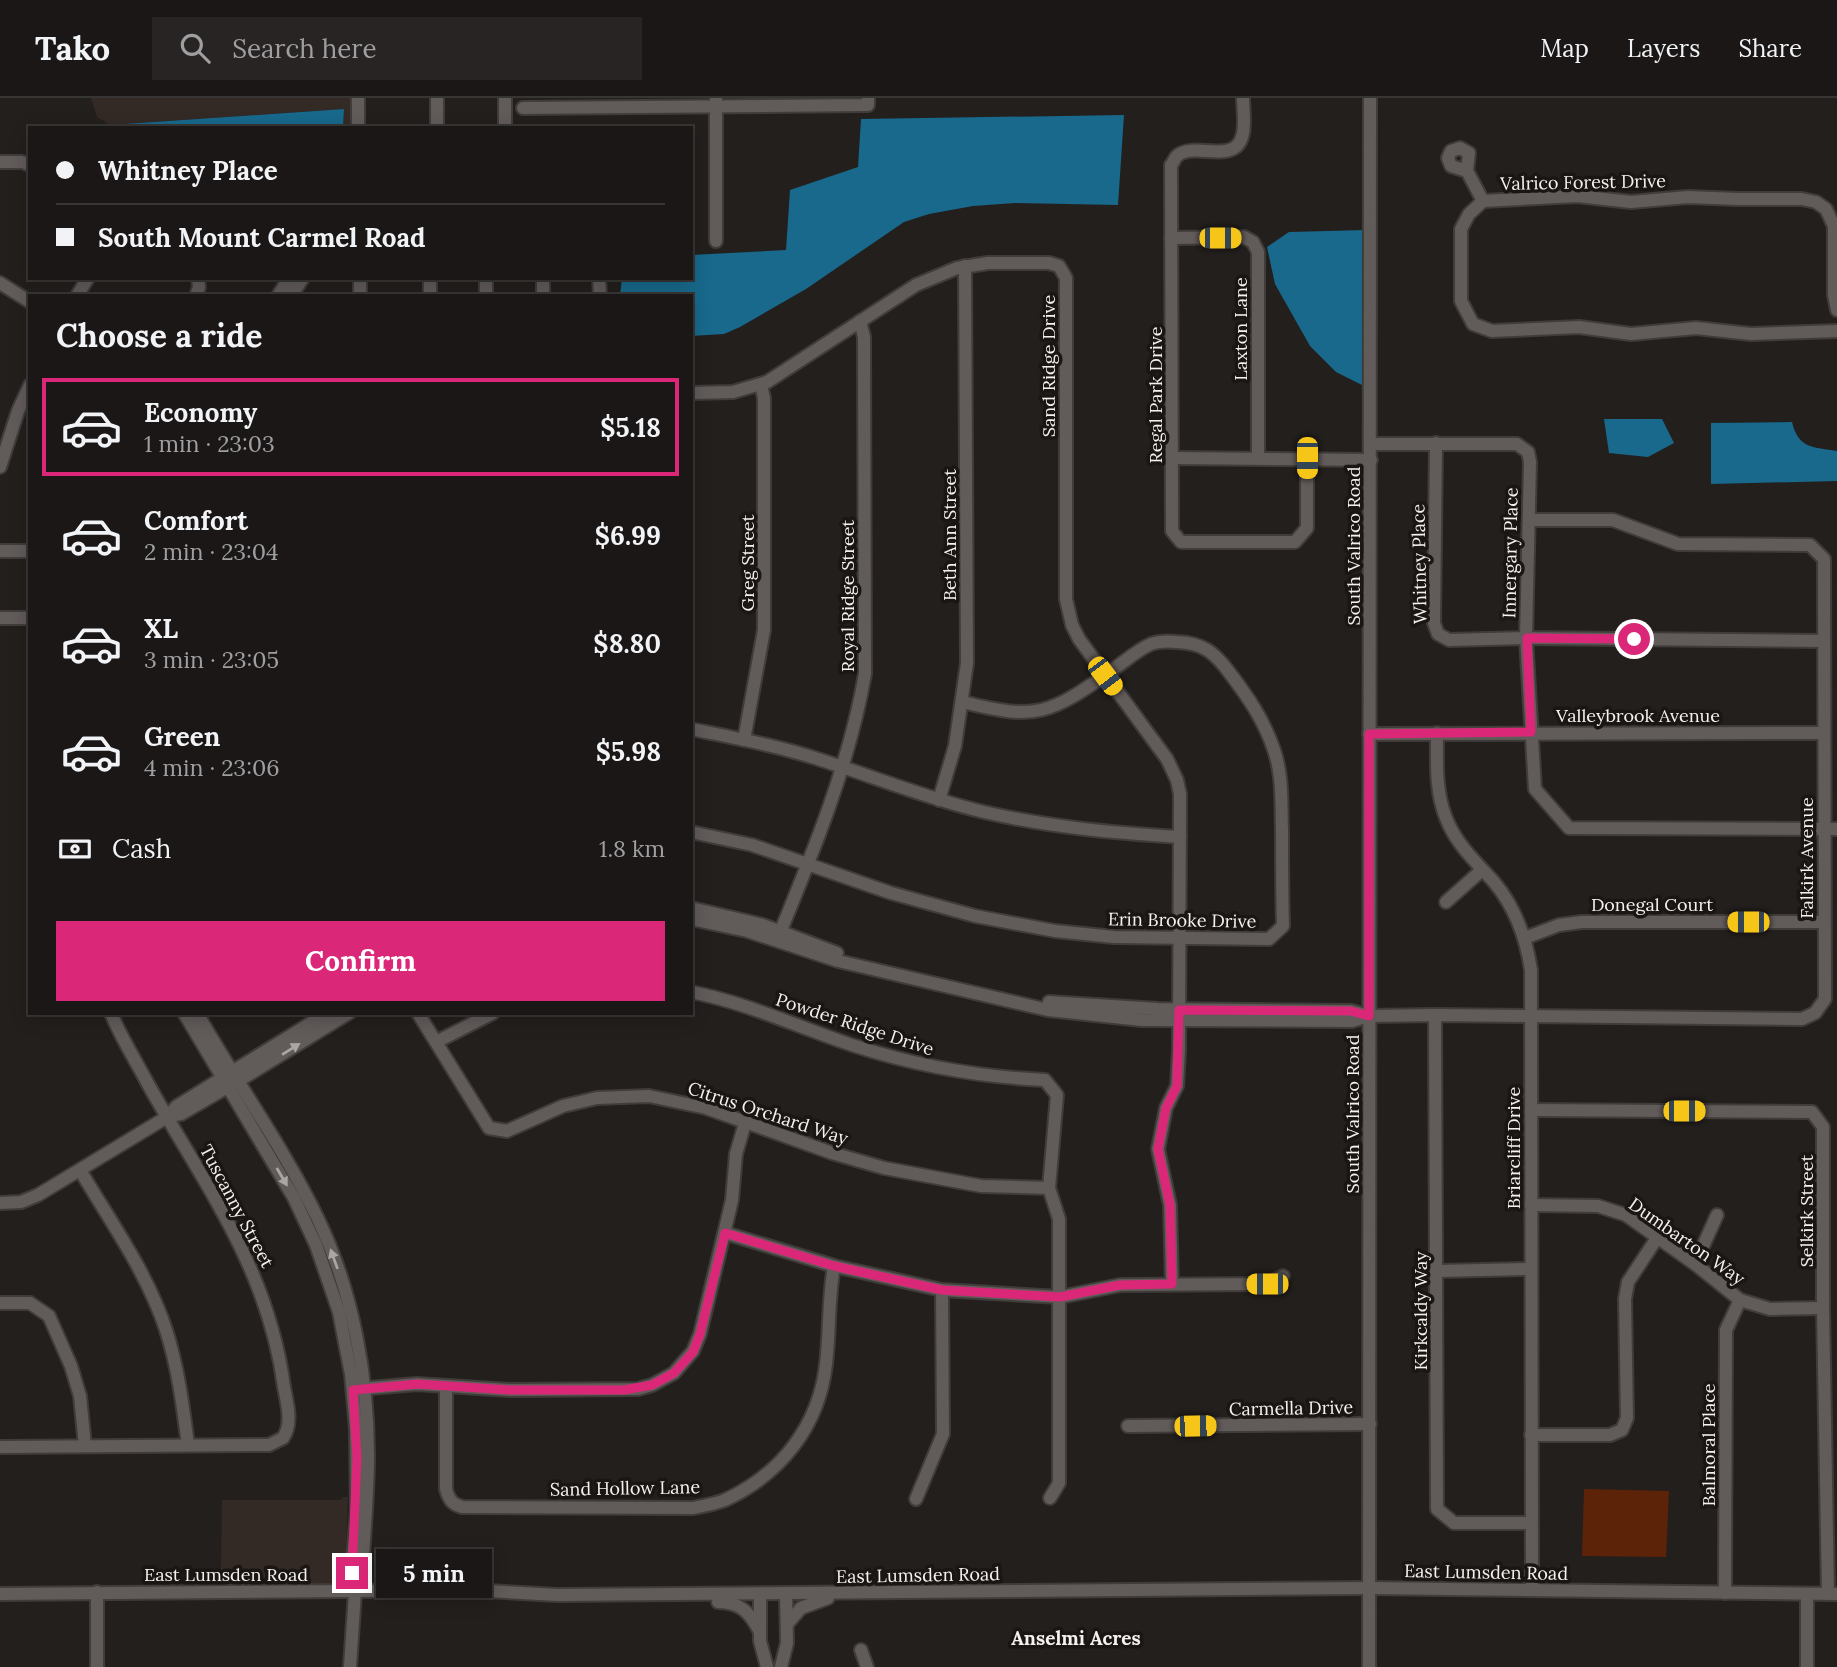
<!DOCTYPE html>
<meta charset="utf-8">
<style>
body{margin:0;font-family:Lora,serif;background:#272423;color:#f1f3f6;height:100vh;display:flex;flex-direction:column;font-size:26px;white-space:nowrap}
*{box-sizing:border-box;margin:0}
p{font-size:23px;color:#9f9fa1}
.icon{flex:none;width:38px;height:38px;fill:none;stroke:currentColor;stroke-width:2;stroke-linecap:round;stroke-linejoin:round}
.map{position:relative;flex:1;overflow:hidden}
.side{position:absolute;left:28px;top:196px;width:665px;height:721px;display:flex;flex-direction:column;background:#1a1716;border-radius:0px;box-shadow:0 4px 18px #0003,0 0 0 2px #383635}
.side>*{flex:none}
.top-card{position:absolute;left:28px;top:28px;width:665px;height:154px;border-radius:0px;box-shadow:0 4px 18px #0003,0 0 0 2px #383635;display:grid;align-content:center;height:154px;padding:0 28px;background:#1a1716}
.end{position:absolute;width:32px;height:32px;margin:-16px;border:9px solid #db2777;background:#fff;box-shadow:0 0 0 4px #fff}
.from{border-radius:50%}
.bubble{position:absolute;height:49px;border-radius:0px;background:#1a1716;box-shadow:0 4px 18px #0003,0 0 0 2px #383635;font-size:23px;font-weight:700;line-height:49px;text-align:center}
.car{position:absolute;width:21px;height:42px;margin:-21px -10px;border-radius:9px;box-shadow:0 0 5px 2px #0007;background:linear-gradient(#f5c518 24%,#345 0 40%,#f5c518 0 76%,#345 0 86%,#f5c518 0)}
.top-card b{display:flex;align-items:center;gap:24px;height:66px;font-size:26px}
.top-card b+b{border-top:2px solid #383635}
.top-card i{width:18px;height:18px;background:#f1f3f6}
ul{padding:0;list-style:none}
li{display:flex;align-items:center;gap:21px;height:98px;margin:0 14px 10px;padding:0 14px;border:4px solid transparent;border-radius:0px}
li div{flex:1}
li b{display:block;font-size:26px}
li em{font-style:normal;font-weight:700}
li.selected{border-color:#db2777}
li>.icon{width:63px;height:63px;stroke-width:1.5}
h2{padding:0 28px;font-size:32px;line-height:84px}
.pay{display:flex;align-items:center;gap:18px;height:77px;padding:0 28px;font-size:26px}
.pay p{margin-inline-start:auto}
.button{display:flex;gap:14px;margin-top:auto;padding:14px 28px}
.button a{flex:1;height:80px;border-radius:0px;background:#db2777;color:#fff;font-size:28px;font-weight:700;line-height:80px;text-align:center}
header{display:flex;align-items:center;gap:42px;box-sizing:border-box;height:98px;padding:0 35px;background:#1a1716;border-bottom:2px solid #383635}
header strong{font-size:33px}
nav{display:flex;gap:38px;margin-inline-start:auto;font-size:24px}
.search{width:490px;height:63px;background:#272423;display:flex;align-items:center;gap:18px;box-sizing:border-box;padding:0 24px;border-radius:0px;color:#9f9fa1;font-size:26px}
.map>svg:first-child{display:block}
.built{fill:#332925}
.green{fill:#5d2308}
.water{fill:#18698c}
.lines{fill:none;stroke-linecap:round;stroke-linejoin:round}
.minor-casing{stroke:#3f3c3a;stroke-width:16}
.minor{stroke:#615b5a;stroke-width:12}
.oneway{fill:#aaa6a5}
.route{stroke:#db2777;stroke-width:9}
.labels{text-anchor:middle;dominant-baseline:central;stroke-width:7;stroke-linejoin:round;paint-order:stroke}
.street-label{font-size:18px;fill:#f4f1f0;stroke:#1a1614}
.neighbourhood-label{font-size:19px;font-weight:bold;fill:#f4f1f0;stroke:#1a1614}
</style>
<header>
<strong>Tako</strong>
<div class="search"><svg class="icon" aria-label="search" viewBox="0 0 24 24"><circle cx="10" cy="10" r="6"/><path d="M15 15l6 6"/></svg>Search here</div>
<nav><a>Map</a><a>Layers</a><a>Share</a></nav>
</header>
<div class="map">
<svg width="1837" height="1569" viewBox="0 0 1837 1569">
<rect width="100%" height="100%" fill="#231f1d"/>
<g class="built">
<polygon points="91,0 353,0 353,30 343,30 344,11 110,27 97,19"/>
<polygon points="343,1399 348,1399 345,1489 214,1489 214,1474 219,1473 221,1470 222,1402 340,1402"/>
</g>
<polygon class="green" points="1584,1391 1669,1393 1666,1459 1582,1458"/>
<g class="water">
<polygon points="344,11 343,30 110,30 110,27"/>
<polygon points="1124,17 1118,107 1015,105 973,108 929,116 904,124 806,191 740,229 724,236 691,238 691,198 620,198 622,180 691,180 691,157 786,152 790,92 858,69 861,21"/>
<polygon points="1366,132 1366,289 1336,274 1310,248 1275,186 1267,149 1289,134"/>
<polygon points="1604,321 1662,321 1674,345 1648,359 1609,355"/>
<path d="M1792,324C1798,351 1814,349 1837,353V383L1711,386V325Z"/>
</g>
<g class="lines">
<defs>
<g id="minor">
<polyline points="437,0 437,30"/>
<polyline points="505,0 505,30"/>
<polyline points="716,0 716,143"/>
<path d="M1243,0C1243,12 1246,28 1242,39C1234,67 1193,43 1177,58C1176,58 1172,67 1171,67L1172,433L1181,444H1295L1307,430V360"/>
<polyline points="523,10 868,7 868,0"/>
<polyline points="358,30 358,0"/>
<polyline points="0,64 22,64 30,67"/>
<polyline points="1467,73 1451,68 1448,60 1451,53 1460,50 1469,55 1467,73 1483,103"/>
<polyline points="1171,140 1244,139 1253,144 1258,154 1258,359"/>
<polyline points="486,180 486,198"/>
<polyline points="543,180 543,198"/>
<polyline points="599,180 600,198"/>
<polyline points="0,185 30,204"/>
<polyline points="77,198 88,180"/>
<polyline points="196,198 199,189 198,180"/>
<polyline points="278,198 289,180"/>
<polyline points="291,198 303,180"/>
<polyline points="360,198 360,180"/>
<polyline points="430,198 430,180"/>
<polyline points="1837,212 1834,197 1834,128 1826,111 1816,104 1802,101 1738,101 1688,99 1631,104 1577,98 1483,103 1469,116 1461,131 1461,203 1473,226 1492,233 1579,229 1631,236 1696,230 1751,236 1837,233"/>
<polyline points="691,295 733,294 767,284 916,187 957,170 988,165 1049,165 1059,168 1066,180 1066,501 1072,527 1079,541 1167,661 1177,682 1180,696 1179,953 1177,988 1166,1010 1158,1051 1170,1107 1172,1186"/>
<polyline points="1436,345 1434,525 1438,536 1449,542 1526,540 1823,543"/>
<polyline points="1370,346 1517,346 1528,354 1530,364 1526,540 1535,691 1569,730 1837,731"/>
<polyline points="1172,360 1371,362"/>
<polyline points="0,369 18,313 30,287"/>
<polyline points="0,453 30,453"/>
<polyline points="0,520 30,520"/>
<path d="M691,631C735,640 779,648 821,662C875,679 928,701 984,714C1049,729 1113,735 1180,739"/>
<path d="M1437,635C1437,663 1435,693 1446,720C1456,746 1476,764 1494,784C1515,809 1526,839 1531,872L1532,1492"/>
<polyline points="1369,636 1823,635"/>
<polyline points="744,642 764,532 764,300 761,287"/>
<polyline points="939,702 955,648 967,565 965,168"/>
<path d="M691,734L752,747L891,795L975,818L1055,833L1114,839L1269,841L1283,828C1282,796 1282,764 1282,731C1281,705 1283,678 1274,652C1264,622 1248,599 1229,574C1214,554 1203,545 1177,544C1168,543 1159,543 1151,546C1137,552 1123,565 1111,573C1050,616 1037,623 963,604"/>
<polyline points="1446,804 1482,772"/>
<polyline points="691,810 763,827 837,855"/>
<polyline points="691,821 747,833 838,863 1048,912 1142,922 1352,923 1369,918 1435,917 1802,921 1815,915 1825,901 1824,461 1810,447 1678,446 1613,422 1529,422"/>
<polyline points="1525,840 1559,827 1582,824 1824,824"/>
<path d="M777,842C812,757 849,668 865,576L864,239L860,223"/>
<path d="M691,894C748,905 800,930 855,948C917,968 980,979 1045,982L1057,997L1049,1090L1059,1121V1385L1050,1400"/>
<polyline points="1049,904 1158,911 1351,913 1369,918"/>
<polyline points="184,915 294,1100 316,1147 339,1214 351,1276 356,1331 357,1413 352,1475 355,1494 350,1569"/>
<path d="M197,915C236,984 284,1050 318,1121C353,1194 368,1278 368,1358C368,1397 364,1436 362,1475L356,1490"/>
<polyline points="418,915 489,1030 507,1033 563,1008 597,1000 649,998 706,1010 832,1055 884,1070 981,1088 1049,1090"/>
<polyline points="1435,917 1437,1411 1454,1425 1531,1425"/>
<polyline points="436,944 493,915"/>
<polyline points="1531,1012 1812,1014 1823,1029 1823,1210 1828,1496"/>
<polyline points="167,1019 181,1016 253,974 349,915"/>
<path d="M80,1072C110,1123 147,1174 166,1232C178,1269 183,1309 188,1347"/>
<polyline points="0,1105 21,1104 38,1097 167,1019 177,1008 327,915"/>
<polyline points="1531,1107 1598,1108 1626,1117 1695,1166 1740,1202 1770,1211 1823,1210"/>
<polyline points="725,1135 834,1168 942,1192 1060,1199 1120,1187 1267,1186 1283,1178"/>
<polyline points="1695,1166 1717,1117"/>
<polyline points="1438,1173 1531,1171"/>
<polyline points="0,1205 30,1205 49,1218 71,1268 80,1298 85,1348"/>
<path d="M446,1288V1391C449,1402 452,1406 462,1409L693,1410C703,1408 715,1406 725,1402C781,1376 819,1328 826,1266C830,1233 828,1201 834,1168"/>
<polyline points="358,1291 417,1286 510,1292 638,1291 652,1287 674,1275 693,1253 700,1236 732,1102 736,1056 745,1025"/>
<polyline points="1128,1328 1370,1326"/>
<polyline points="1531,1337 1610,1337 1622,1332 1627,1320 1625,1201 1628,1184 1657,1140"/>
<path d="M0,1349L269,1347L283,1340C293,1326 287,1305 284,1289C268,1169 205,1088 148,986C136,963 121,940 111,915"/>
<polyline points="916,1401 943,1336 942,1192"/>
<polyline points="1725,1495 1726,1232 1740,1202"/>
<polyline points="0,1496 471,1492 557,1497 1370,1490 1837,1496"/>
<polyline points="760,1496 760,1543 767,1569"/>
<path d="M718,1504C741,1504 750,1515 760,1534"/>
<polyline points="787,1526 801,1510 828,1500"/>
<polyline points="861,1552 867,1569"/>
<polyline points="97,1569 97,1494"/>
<polyline points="781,1569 787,1545 786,1496"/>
<polyline points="1369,1569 1370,0"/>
<polyline points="1807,1569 1807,1496"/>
</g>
</defs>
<use href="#minor" class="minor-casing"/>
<use href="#minor" class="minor"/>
</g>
<defs><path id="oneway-solid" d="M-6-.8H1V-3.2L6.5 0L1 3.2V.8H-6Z" transform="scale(1.75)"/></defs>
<g class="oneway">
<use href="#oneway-solid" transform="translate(291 951) rotate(-32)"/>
<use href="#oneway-solid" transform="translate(282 1079) rotate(60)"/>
<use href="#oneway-solid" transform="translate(334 1161) rotate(-110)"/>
</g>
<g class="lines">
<polyline class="route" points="352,1475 357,1360 353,1292 417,1286 510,1292 624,1292 652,1287 674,1275 693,1254 700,1236 725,1135 834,1168 942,1192 1060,1199 1120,1187 1172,1186 1170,1107 1158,1051 1166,1010 1177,988 1179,912 1351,913 1369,918 1369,636 1531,634 1527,540 1634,541"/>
</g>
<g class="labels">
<g class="street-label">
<text transform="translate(1583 84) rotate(-1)">Valrico Forest Drive</text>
<text transform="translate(1240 231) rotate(-90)">Laxton Lane</text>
<text transform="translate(1048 268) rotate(-90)">Sand Ridge Drive</text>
<text transform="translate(1155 297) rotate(-90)">Regal Park Drive</text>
<text transform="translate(949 437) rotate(-90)">Beth Ann Street</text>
<text transform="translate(1353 448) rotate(-90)">South Valrico Road</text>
<text transform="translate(1510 455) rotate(-89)">Innergary Place</text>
<text transform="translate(747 465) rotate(-90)">Greg Street</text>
<text transform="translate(1419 466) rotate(-91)">Whitney Place</text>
<text transform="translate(847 498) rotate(-90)">Royal Ridge Street</text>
<text x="1638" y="617">Valleybrook Avenue</text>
<text transform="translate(1806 760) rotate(-90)">Falkirk Avenue</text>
<text x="1652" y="806">Donegal Court</text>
<text transform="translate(1182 822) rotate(1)">Erin Brooke Drive</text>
<text transform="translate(855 926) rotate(18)">Powder Ridge Drive</text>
<text transform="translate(768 1015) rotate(18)">Citrus Orchard Way</text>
<text transform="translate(1352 1016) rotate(-90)">South Valrico Road</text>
<text transform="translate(1513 1050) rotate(-90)">Briarcliff Drive</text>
<text transform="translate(237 1108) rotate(62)">Tuscanny Street</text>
<text transform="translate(1806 1113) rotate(-90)">Selkirk Street</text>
<text transform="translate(1687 1143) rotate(35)">Dumbarton Way</text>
<text transform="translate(1420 1213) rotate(-90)">Kirkcaldy Way</text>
<text transform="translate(1291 1310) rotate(-1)">Carmella Drive</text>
<text transform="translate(1708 1347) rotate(-90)">Balmoral Place</text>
<text transform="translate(625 1390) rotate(-1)">Sand Hollow Lane</text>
<text transform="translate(1486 1474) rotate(1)">East Lumsden Road</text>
<text x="226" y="1476">East Lumsden Road</text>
<text transform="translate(918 1477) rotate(-1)">East Lumsden Road</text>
</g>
<g class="neighbourhood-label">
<text x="1076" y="1540">Anselmi Acres</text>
</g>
</g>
</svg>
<i class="end from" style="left:1634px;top:541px"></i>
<i class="end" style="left:352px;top:1475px"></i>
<div class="bubble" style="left:376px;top:1451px;width:116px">5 min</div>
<i class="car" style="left:1220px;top:140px;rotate:90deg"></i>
<i class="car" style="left:1307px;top:360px;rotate:180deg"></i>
<i class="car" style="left:1105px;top:578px;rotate:143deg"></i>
<i class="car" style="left:1748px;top:824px;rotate:270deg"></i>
<i class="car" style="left:1684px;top:1013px;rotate:90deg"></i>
<i class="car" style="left:1267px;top:1186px;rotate:270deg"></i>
<i class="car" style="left:1195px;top:1328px;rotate:89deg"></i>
<div class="top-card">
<b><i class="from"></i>Whitney Place</b>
<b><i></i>South Mount Carmel Road</b>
</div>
<section class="side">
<h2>Choose a ride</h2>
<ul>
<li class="selected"><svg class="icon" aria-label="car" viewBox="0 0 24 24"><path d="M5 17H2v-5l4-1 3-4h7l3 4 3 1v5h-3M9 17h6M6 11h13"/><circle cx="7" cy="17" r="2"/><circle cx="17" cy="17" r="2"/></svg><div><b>Economy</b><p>1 min · 23:03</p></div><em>$5.18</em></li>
<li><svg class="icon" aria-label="car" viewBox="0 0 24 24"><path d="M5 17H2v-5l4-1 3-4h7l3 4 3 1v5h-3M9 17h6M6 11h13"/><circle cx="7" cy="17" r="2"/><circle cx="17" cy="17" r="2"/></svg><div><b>Comfort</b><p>2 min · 23:04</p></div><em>$6.99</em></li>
<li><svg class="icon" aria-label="car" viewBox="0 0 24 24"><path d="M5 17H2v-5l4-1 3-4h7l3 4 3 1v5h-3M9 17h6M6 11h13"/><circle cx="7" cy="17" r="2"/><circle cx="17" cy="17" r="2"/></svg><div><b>XL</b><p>3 min · 23:05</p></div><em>$8.80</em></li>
<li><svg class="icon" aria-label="car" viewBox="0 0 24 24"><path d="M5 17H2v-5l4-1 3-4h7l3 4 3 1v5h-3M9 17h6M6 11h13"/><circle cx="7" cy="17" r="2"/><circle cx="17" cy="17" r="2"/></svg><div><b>Green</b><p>4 min · 23:06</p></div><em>$5.98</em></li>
</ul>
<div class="pay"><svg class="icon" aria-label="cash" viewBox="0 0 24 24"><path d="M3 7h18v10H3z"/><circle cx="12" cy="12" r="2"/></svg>Cash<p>1.8 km</p></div>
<div class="button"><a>Confirm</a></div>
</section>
</div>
